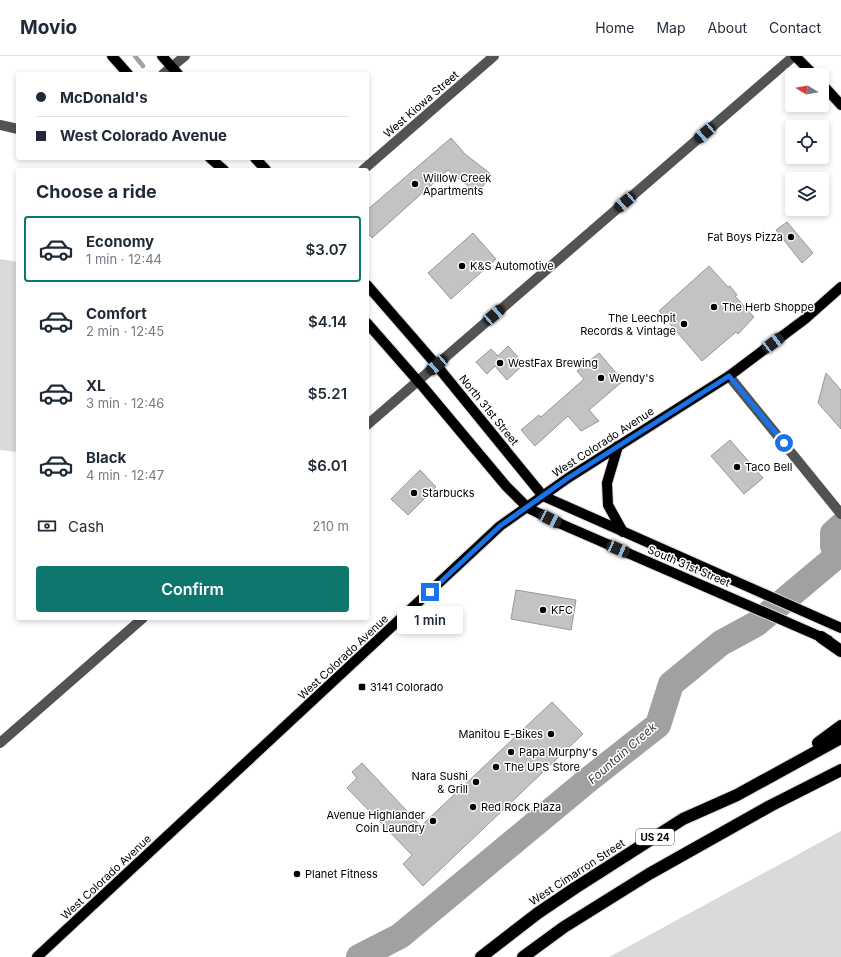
<!DOCTYPE html>
<meta charset="utf-8">
<style>
body{margin:0;font-family:Inter,sans-serif;background:#f6f6f7;color:#1f2937;height:100vh;display:flex;flex-direction:column;font-size:15px;white-space:nowrap}
*{box-sizing:border-box;margin:0}
p{font-size:13px;color:#747a83}
.icon{flex:none;width:22px;height:22px;fill:none;stroke:currentColor;stroke-width:2;stroke-linecap:round;stroke-linejoin:round}
.map{position:relative;flex:1;overflow:hidden}
.panel{position:absolute;left:16px;top:112px;width:353px;height:452px;display:flex;flex-direction:column;background:#fff;border-radius:4px;box-shadow:0 2px 6px #0003}
.panel>*{flex:none}
.top-card{position:absolute;left:16px;top:16px;width:353px;height:88px;border-radius:4px;box-shadow:0 2px 6px #0003;display:grid;align-content:center;height:88px;padding:0 20px;background:#fff}
.needle{width:26px;rotate:281deg}
.fabs{position:absolute;left:785px;top:12px;display:grid;gap:8px}
.fabs a{display:grid;place-items:center;width:44px;height:44px;border-radius:4px;background:#fff;box-shadow:0 2px 6px #0003;font-size:20px}
.end{position:absolute;width:18px;height:18px;margin:-9px;border:5px solid #1a73e8;background:#fff;box-shadow:0 0 0 2px #fff}
.from{border-radius:50%}
.bubble{position:absolute;height:28px;border-radius:4px;background:#fff;box-shadow:0 2px 6px #0003;font-size:13px;font-weight:600;line-height:28px;text-align:center}
.car{position:absolute;width:12px;height:24px;margin:-12px -6px;border-radius:5px;box-shadow:0 0 3px 1px #0007;background:linear-gradient(#222 24%,#8ab4d8 0 40%,#222 0 76%,#8ab4d8 0 86%,#222 0)}
.top-card b{display:flex;align-items:center;gap:14px;height:38px;font-size:15px}
.top-card b+b{border-top:1px solid #e0e1e3}
.top-card i{width:10px;height:10px;background:#1f2937}
ul{padding:0;list-style:none}
li{display:flex;align-items:center;gap:12px;height:66px;margin:0 8px 6px;padding:0 12px;border:2px solid transparent;border-radius:4px}
li div{flex:1}
li b{display:block;font-size:15px}
li em{font-style:normal;font-weight:600}
li.selected{border-color:#0f766e}
li>.icon{width:36px;height:36px;stroke-width:1.5}
h2{padding:0 20px;font-size:18px;line-height:48px}
.pay{display:flex;align-items:center;gap:10px;height:44px;padding:0 20px;font-size:15px}
.pay p{margin-inline-start:auto}
.action{display:flex;gap:8px;margin-top:auto;padding:8px 20px}
.action a{flex:1;height:46px;border-radius:4px;background:#0f766e;color:#fff;font-size:16px;font-weight:600;line-height:46px;text-align:center}
header{display:flex;align-items:center;gap:24px;box-sizing:border-box;height:56px;padding:0 20px;background:#fff;border-bottom:1px solid #e0e1e3}
header strong{font-size:19px}
nav{display:flex;gap:22px;margin-inline-start:auto;font-size:14px}
.map>svg:first-child{display:block}
.green{fill:#dadada}
.lines{fill:none;stroke-linecap:round;stroke-linejoin:round}
.stream{stroke:#a1a1a1;stroke-width:4.5}
.river{stroke:#a1a1a1;stroke-width:26}
.building{fill:#c3c3c3;stroke:#979797}
.major-casing{stroke:#dbdbdb;stroke-width:12}
.highway-casing{stroke:#dbdbdb;stroke-width:14}
.minor{stroke:#535353;stroke-width:10}
.major{stroke:#000;stroke-width:10}
.highway{stroke:#000;stroke-width:12}
.route{stroke:#1a73e8;stroke-width:5}
.poi-dot{fill:#000;stroke:#fff;stroke-width:1.5}
.labels{text-anchor:middle;dominant-baseline:central;stroke-width:3;stroke-linejoin:round;paint-order:stroke}
.shield{fill:#fff;stroke:#4c4c4c;stroke-width:1}
.shield-label{font-size:10px;font-weight:bold;fill:#000}
.street-label{font-size:11px;fill:#000;stroke:#fff}
.poi-label{font-size:11px;fill:#000;stroke:#fff;text-anchor:start}
.water-label{font-size:12px;font-style:italic;fill:#424242;stroke:#fff}
</style>
<header>
<strong>Movio</strong>
<nav><a>Home</a><a>Map</a><a>About</a><a>Contact</a></nav>
</header>
<div class="map">
<svg width="841" height="901" viewBox="0 0 841 901">
<rect width="100%" height="100%" fill="#fff"/>
<g class="green">
<polygon points="0,203 18,206 18,396 0,394"/>
<polygon points="841,775 841,901 609,901"/>
</g>
<g class="lines">
<polyline class="stream" points="135,0 143,10"/>
<polyline class="river" points="359,901 400,880 588,724 658,669 671,628 721,587 756,568 837,500 833,490 833,477 841,470"/>
</g>
<g class="building">
<polygon points="451,82 465,98 492,119 477,137 448,114 372,182 367,176 367,154"/>
<polygon points="787,166 813,197 802,207 776,174"/>
<polygon points="473,177 496,203 451,243 428,217"/>
<polygon points="709,210 728,231 730,230 737,239 735,240 754,261 738,278 736,276 702,305 659,255"/>
<polygon points="508,290 524,308 507,324 495,310 487,318 476,306 491,293 498,300"/>
<polygon points="599,297 623,325 589,354 599,365 581,375 568,360 535,390 521,374 539,359 541,361 584,323 577,315"/>
<polygon points="826,317 841,334 841,373 818,347"/>
<polygon points="730,384 763,422 744,438 711,400"/>
<polygon points="420,414 436,431 408,459 391,443"/>
<polygon points="516,534 576,544 571,574 511,563"/>
<polygon points="552,646 583,678 423,830 403,808 412,799 347,732 357,722 352,716 362,707 421,770"/>
</g>
<g class="lines">
<defs>
<g id="major">
<polyline points="112,0 128,18"/>
<polyline points="162,0 178,18"/>
<polyline points="795,0 814,19"/>
<polyline points="822,28 841,49"/>
<polyline points="210,102 224,114"/>
<polyline points="255,102 266,114"/>
<polyline points="367,229 433,305 543,440 841,572"/>
<polyline points="367,267 424,332 506,430 528,452 561,468 828,584"/>
<polyline points="618,390 607,427 608,449 623,476"/>
<polyline points="37,901 500,470 568,422 729,320 805,263 841,231"/>
</g>
<g id="highway">
<polyline points="821,581 841,595"/>
<polyline points="818,687 841,670"/>
<polyline points="481,901 538,857 575,832 683,763 737,739 841,682"/>
<polyline points="523,901 564,871 649,818 770,750 841,714"/>
</g>
</defs>
<use href="#major" class="major-casing"/>
<use href="#highway" class="highway-casing"/>
<g class="minor">
<polyline points="163,18 185,0"/>
<polyline points="0,69 18,73"/>
<polyline points="363,114 494,0"/>
<polyline points="729,320 841,458"/>
<polyline points="367,369 794,0"/>
<polyline points="0,687 143,562"/>
</g>
<use href="#major" class="major"/>
<use href="#highway" class="highway"/>
</g>
<g class="lines">
<polyline class="route" points="430,536 500,470 568,422 729,320 784,387"/>
</g>
<g class="poi-dot">
<circle cx="415" cy="128" r="4"/>
<circle cx="791" cy="181" r="4"/>
<circle cx="462" cy="210" r="4"/>
<circle cx="714" cy="251" r="4"/>
<circle cx="684" cy="268" r="4"/>
<circle cx="500" cy="307" r="4"/>
<circle cx="601" cy="322" r="4"/>
<circle cx="737" cy="411" r="4"/>
<circle cx="414" cy="437" r="4"/>
<circle cx="543" cy="554" r="4"/>
<rect x="358" y="627" width="8" height="8" rx="2"/>
<circle cx="551" cy="678" r="4"/>
<circle cx="511" cy="696" r="4"/>
<circle cx="496" cy="711" r="4"/>
<circle cx="476" cy="726" r="4"/>
<circle cx="473" cy="751" r="4"/>
<circle cx="433" cy="765" r="4"/>
<circle cx="297" cy="818" r="4"/>
</g>
<g class="labels">
<rect class="shield" x="636" y="773" width="38" height="16" rx="3"/>
<g class="shield-label">
<text x="655" y="781">US 24</text>
</g>
<g class="street-label">
<text transform="translate(421 48) rotate(-41)">West Kiowa Street</text>
<text transform="translate(489 354) rotate(51)">North 31st Street</text>
<text transform="translate(603 386) rotate(-33)">West Colorado Avenue</text>
<text transform="translate(689 510) rotate(23)">South 31st Street</text>
<text transform="translate(343 601) rotate(-43)">West Colorado Avenue</text>
<text transform="translate(577 816) rotate(-33)">West Cimarron Street</text>
<text transform="translate(106 821) rotate(-43)">West Colorado Avenue</text>
</g>
<g class="poi-label">
<text x="423" y="122">Willow Creek<tspan x="423" dy="13">Apartments</tspan></text>
<text x="783" y="181" text-anchor="end">Fat Boys Pizza</text>
<text x="470" y="210">K&amp;S Automotive</text>
<text x="722" y="251">The Herb Shoppe</text>
<text x="676" y="262" text-anchor="end">The Leechpit<tspan x="676" dy="13">Records &amp; Vintage</tspan></text>
<text x="508" y="307">WestFax Brewing</text>
<text x="609" y="322">Wendy's</text>
<text x="745" y="411">Taco Bell</text>
<text x="422" y="437">Starbucks</text>
<text x="551" y="554">KFC</text>
<text x="370" y="631">3141 Colorado</text>
<text x="543" y="678" text-anchor="end">Manitou E-Bikes</text>
<text x="519" y="696">Papa Murphy's</text>
<text x="504" y="711">The UPS Store</text>
<text x="468" y="720" text-anchor="end">Nara Sushi<tspan x="468" dy="13">&amp; Grill</tspan></text>
<text x="481" y="751">Red Rock Plaza</text>
<text x="425" y="759" text-anchor="end">Avenue Highlander<tspan x="425" dy="13">Coin Laundry</tspan></text>
<text x="305" y="818">Planet Fitness</text>
</g>
<g class="water-label">
<text transform="translate(622 697) rotate(-41)">Fountain Creek</text>
</g>
</g>
</svg>
<div class="fabs">
<a><svg class="needle" viewBox="-14 -14 28 28"><path d="M0-13l5 13h-10z" fill="#e53935"/><path d="M0 13l5-13h-10z" fill="#747a83"/></svg></a>
<a><svg class="icon" aria-label="locate" viewBox="0 0 24 24"><circle cx="12" cy="12" r="6"/><path d="M12 2v4M12 18v4M2 12h4M18 12h4"/></svg></a>
<a><svg class="icon" aria-label="layers" viewBox="0 0 24 24"><path d="M12 4l9 5-9 5-9-5zM3 14l9 5 9-5"/></svg></a>
</div>
<i class="end from" style="left:784px;top:387px"></i>
<i class="end" style="left:430px;top:536px"></i>
<div class="bubble" style="left:397px;top:550px;width:66px">1 min</div>
<i class="car" style="left:705px;top:77px;rotate:229deg"></i>
<i class="car" style="left:625px;top:146px;rotate:229deg"></i>
<i class="car" style="left:494px;top:259px;rotate:49deg"></i>
<i class="car" style="left:773px;top:287px;rotate:53deg"></i>
<i class="car" style="left:437px;top:309px;rotate:229deg"></i>
<i class="car" style="left:550px;top:463px;rotate:117deg"></i>
<i class="car" style="left:618px;top:493px;rotate:113deg"></i>
<div class="top-card">
<b><i class="from"></i>McDonald's</b>
<b><i></i>West Colorado Avenue</b>
</div>
<section class="panel">
<h2>Choose a ride</h2>
<ul>
<li class="selected"><svg class="icon" aria-label="car" viewBox="0 0 24 24"><path d="M5 17H2v-5l4-1 3-4h7l3 4 3 1v5h-3M9 17h6M6 11h13"/><circle cx="7" cy="17" r="2"/><circle cx="17" cy="17" r="2"/></svg><div><b>Economy</b><p>1 min · 12:44</p></div><em>$3.07</em></li>
<li><svg class="icon" aria-label="car" viewBox="0 0 24 24"><path d="M5 17H2v-5l4-1 3-4h7l3 4 3 1v5h-3M9 17h6M6 11h13"/><circle cx="7" cy="17" r="2"/><circle cx="17" cy="17" r="2"/></svg><div><b>Comfort</b><p>2 min · 12:45</p></div><em>$4.14</em></li>
<li><svg class="icon" aria-label="car" viewBox="0 0 24 24"><path d="M5 17H2v-5l4-1 3-4h7l3 4 3 1v5h-3M9 17h6M6 11h13"/><circle cx="7" cy="17" r="2"/><circle cx="17" cy="17" r="2"/></svg><div><b>XL</b><p>3 min · 12:46</p></div><em>$5.21</em></li>
<li><svg class="icon" aria-label="car" viewBox="0 0 24 24"><path d="M5 17H2v-5l4-1 3-4h7l3 4 3 1v5h-3M9 17h6M6 11h13"/><circle cx="7" cy="17" r="2"/><circle cx="17" cy="17" r="2"/></svg><div><b>Black</b><p>4 min · 12:47</p></div><em>$6.01</em></li>
</ul>
<div class="pay"><svg class="icon" aria-label="cash" viewBox="0 0 24 24"><path d="M3 7h18v10H3z"/><circle cx="12" cy="12" r="2"/></svg>Cash<p>210 m</p></div>
<div class="action"><a>Confirm</a></div>
</section>
</div>
